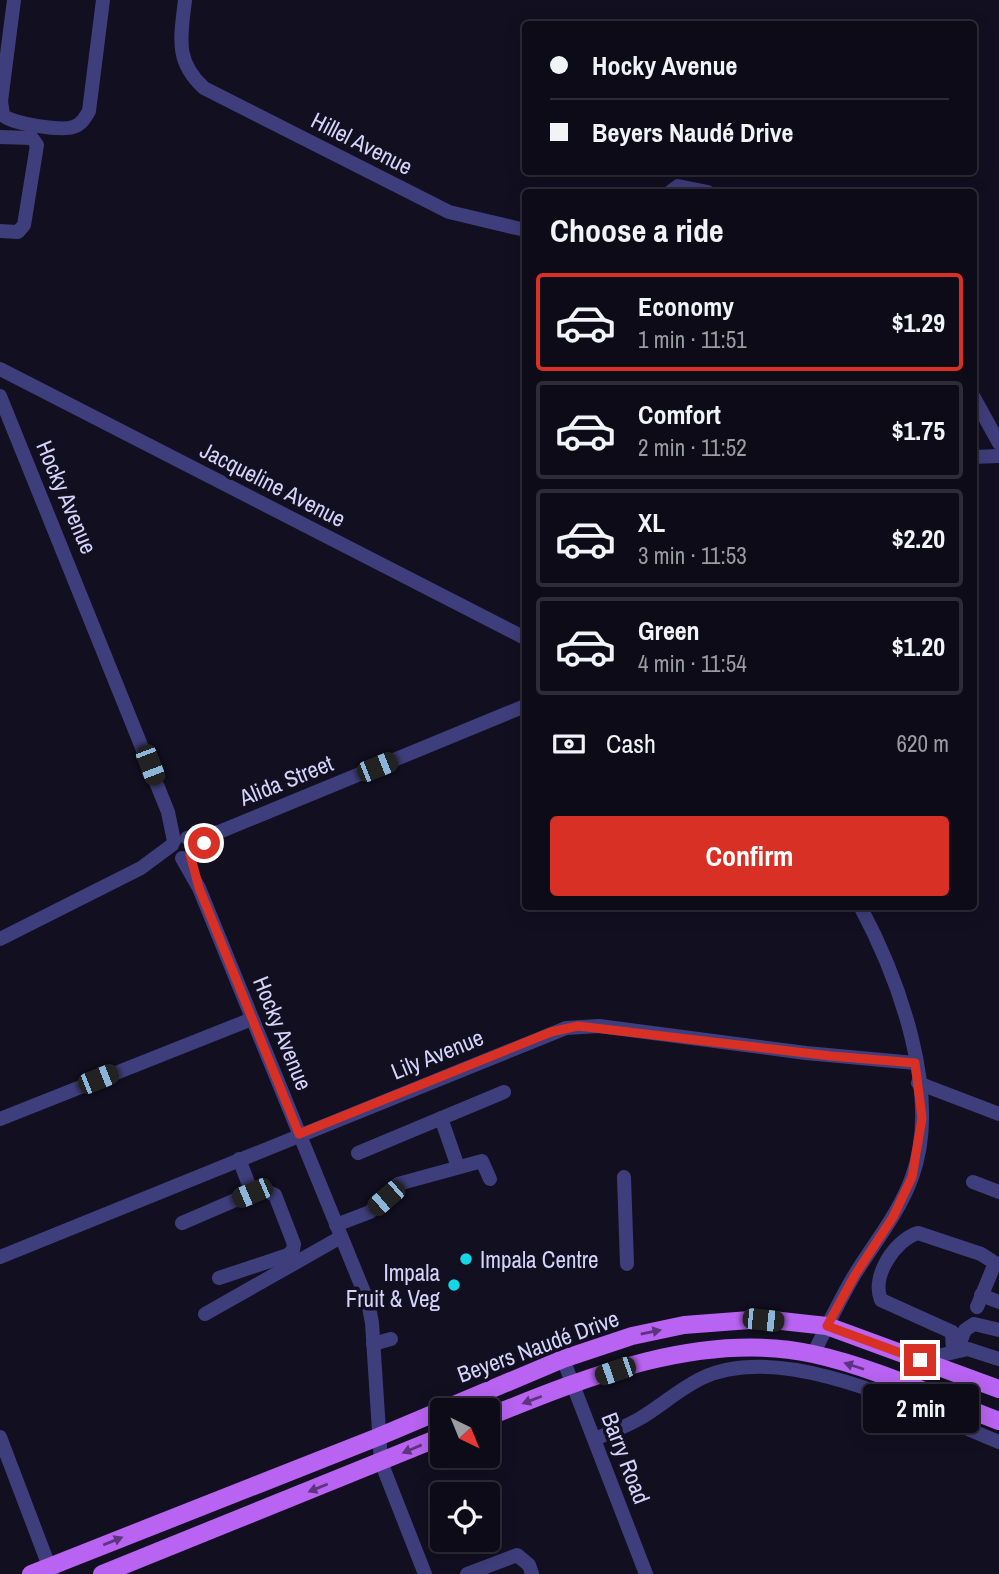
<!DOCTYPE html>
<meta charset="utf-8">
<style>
body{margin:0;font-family:"Archivo Narrow",sans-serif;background:#171422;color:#f1f3f6;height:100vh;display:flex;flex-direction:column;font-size:26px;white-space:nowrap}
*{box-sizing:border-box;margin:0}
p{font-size:23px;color:#9b9ba2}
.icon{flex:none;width:38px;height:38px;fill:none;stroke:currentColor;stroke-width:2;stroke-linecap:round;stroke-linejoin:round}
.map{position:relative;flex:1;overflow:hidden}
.side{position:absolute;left:522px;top:189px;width:455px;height:721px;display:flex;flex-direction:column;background:#0e0b19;border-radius:7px;box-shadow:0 4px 18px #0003,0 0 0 2px #2e2b38}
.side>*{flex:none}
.banner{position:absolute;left:522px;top:21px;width:455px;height:154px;border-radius:7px;box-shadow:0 4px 18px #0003,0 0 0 2px #2e2b38;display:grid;align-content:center;height:154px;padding:0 28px;background:#0e0b19}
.needle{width:46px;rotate:137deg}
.fabs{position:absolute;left:430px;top:1398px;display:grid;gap:14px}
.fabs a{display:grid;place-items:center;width:70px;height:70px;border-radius:7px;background:#0e0b19;box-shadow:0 4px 18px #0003,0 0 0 2px #2e2b38;font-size:35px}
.end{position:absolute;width:32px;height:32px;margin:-16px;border:9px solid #d93025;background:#fff;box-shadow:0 0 0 4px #fff}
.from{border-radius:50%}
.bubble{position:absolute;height:49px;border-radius:7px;background:#0e0b19;box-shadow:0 4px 18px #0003,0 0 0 2px #2e2b38;font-size:23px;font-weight:800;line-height:49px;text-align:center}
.car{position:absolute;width:21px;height:42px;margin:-21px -10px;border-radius:9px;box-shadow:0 0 5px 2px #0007;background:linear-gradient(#222 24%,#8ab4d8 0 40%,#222 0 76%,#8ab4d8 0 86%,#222 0)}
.banner b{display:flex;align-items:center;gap:24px;height:66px;font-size:26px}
.banner b+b{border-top:2px solid #2e2b38}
.banner i{width:18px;height:18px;background:#f1f3f6}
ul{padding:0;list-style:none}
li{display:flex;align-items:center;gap:21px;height:98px;margin:0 14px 10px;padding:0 14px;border:4px solid #2e2b38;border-radius:7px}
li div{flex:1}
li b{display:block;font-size:26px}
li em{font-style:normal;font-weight:800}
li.selected{border-color:#d93025}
li>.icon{width:63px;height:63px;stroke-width:1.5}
h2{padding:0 28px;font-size:32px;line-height:84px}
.pay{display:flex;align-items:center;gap:18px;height:77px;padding:0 28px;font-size:26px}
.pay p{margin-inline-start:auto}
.action{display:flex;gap:14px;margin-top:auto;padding:14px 28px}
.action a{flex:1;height:80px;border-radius:7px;background:#d93025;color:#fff;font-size:28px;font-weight:800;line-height:80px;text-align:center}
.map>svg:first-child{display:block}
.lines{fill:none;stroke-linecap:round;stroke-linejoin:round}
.minor{stroke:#3f3e7c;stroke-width:14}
.major{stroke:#b863f1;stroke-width:18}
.oneway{fill:#5d357f}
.route{stroke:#d93025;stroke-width:9}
.poi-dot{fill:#14d7e6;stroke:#120f21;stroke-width:2.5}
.labels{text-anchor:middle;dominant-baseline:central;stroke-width:7;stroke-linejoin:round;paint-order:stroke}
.street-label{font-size:23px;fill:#d6d3fb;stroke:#120f21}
.poi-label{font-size:23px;fill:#d6d3fb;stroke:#120f21;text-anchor:start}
</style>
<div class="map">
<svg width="999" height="1574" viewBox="0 0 999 1574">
<rect width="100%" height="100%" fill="#120f21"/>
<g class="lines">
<g class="minor">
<path d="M14,0L1,101L3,115C11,124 62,131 73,127C81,125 85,118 89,111L103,0"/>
<path d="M185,0C181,36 174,61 204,88L449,212L525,230"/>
<polyline points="0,137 32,138 37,145 24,225 18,232 0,231"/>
<polyline points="670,192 678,186 708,192"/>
<polyline points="0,369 525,638"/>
<polyline points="0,396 168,812 174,841"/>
<polyline points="973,396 999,443"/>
<polyline points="973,457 999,456"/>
<polyline points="187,838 219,832 525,706"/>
<polyline points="192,850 215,835"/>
<polyline points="182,858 199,888 368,1302 372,1323 381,1462 425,1574"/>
<polyline points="0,939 141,868 172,845"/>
<polyline points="918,1083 999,1114"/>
<polyline points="441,1118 458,1167"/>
<polyline points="0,1119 252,1019"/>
<polyline points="358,1153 504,1092"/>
<polyline points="239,1159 252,1193"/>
<polyline points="624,1177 627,1264"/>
<polyline points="973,1182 999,1192"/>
<polyline points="182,1223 261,1189 275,1195 294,1244 293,1250 288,1255 219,1278"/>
<polyline points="336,1225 370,1212 398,1184 482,1161 490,1179"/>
<polyline points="0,1257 566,1028 599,1026 806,1053 915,1063"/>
<polyline points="981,1295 999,1302"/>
<polyline points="205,1314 341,1237"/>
<polyline points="373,1344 391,1339"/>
<path d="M953,1350L952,1332L881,1300C871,1276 895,1240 918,1233L981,1254L995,1263L977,1307"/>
<polyline points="957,1350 965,1330 974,1324 999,1330"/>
<path d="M813,1354C827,1327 840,1299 855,1274C875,1242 899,1213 912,1177C942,1096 899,979 860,906"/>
<polyline points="563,1359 646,1574"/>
<polyline points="920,1360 968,1349 999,1359"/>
<polyline points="0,1437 52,1574"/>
<path d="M595,1439C609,1433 625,1427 639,1419C660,1407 679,1389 702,1378C783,1339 922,1411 999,1442"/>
<polyline points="467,1574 517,1555 529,1565 532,1574"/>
</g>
<g class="major">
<path d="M488,1417C588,1376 704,1330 813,1354C877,1368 938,1398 999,1421"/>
<polyline points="31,1574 378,1437 563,1359 632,1336 684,1325 763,1319 827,1326 999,1389"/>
<polyline points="102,1574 443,1436"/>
</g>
</g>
<defs><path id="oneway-solid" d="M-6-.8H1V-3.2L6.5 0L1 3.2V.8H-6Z" transform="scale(1.75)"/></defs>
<g class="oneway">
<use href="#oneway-solid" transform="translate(651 1332) rotate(-12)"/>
<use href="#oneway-solid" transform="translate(854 1366) rotate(-162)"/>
<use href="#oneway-solid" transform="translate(532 1400) rotate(159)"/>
<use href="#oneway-solid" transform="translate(412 1449) rotate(157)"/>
<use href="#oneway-solid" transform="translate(318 1488) rotate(158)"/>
<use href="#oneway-solid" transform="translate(113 1541) rotate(-22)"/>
</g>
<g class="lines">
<polyline class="route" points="204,843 190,854 199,888 299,1134 551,1032 578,1026 831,1056 915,1063 922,1118 912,1177 893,1217 855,1275 827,1326 920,1360"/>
</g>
<g class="poi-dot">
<circle cx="466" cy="1259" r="7"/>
<circle cx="454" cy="1285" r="7"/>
</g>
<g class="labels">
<g class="street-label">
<text transform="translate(362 143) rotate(27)">Hillel Avenue</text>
<text transform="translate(273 484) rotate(27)">Jacqueline Avenue</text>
<text transform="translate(67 497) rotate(67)">Hocky Avenue</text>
<text transform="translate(286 780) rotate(-22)">Alida Street</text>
<text transform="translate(283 1033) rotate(68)">Hocky Avenue</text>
<text transform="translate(437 1054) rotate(-22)">Lily Avenue</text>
<text transform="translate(538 1346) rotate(-20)">Beyers Naudé Drive</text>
<text transform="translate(626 1458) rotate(69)">Barry Road</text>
</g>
<g class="poi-label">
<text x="480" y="1259">Impala Centre</text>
<text x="440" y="1272" text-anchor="end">Impala<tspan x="440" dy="26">Fruit &amp; Veg</tspan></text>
</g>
</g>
</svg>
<div class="fabs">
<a><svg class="needle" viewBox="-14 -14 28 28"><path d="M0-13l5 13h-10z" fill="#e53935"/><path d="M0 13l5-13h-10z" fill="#9b9ba2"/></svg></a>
<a><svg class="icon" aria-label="locate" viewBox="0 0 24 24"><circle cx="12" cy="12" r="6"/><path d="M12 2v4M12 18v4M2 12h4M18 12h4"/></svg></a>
</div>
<i class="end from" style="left:204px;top:843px"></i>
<i class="end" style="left:920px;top:1360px"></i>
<div class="bubble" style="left:863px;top:1384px;width:116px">2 min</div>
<i class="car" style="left:150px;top:765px;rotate:159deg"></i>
<i class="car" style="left:377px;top:767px;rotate:68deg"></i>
<i class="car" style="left:98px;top:1079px;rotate:68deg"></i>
<i class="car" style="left:252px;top:1193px;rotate:247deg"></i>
<i class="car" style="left:386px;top:1198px;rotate:229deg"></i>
<i class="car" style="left:763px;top:1320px;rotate:96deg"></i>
<i class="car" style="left:615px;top:1371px;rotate:251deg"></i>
<div class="banner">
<b><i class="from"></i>Hocky Avenue</b>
<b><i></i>Beyers Naudé Drive</b>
</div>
<section class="side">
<h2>Choose a ride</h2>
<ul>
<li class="selected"><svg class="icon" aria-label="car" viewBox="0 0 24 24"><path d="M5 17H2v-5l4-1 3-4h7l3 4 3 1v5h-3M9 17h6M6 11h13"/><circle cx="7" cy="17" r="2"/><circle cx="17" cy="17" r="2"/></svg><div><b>Economy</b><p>1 min · 11:51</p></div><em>$1.29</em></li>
<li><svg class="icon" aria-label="car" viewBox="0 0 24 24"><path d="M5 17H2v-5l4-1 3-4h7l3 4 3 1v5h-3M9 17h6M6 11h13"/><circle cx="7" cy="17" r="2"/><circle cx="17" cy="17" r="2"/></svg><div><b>Comfort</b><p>2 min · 11:52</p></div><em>$1.75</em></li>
<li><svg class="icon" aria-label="car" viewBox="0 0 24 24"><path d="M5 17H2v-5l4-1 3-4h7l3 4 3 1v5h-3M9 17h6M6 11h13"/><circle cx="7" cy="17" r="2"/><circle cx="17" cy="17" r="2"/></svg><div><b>XL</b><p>3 min · 11:53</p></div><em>$2.20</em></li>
<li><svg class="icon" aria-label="car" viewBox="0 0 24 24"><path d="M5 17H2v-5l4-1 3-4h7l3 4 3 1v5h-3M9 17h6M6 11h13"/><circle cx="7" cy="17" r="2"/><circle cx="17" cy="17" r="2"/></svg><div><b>Green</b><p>4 min · 11:54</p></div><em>$1.20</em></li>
</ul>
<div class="pay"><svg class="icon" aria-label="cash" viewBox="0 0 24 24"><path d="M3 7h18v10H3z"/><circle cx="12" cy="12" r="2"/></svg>Cash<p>620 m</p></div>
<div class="action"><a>Confirm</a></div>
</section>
</div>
